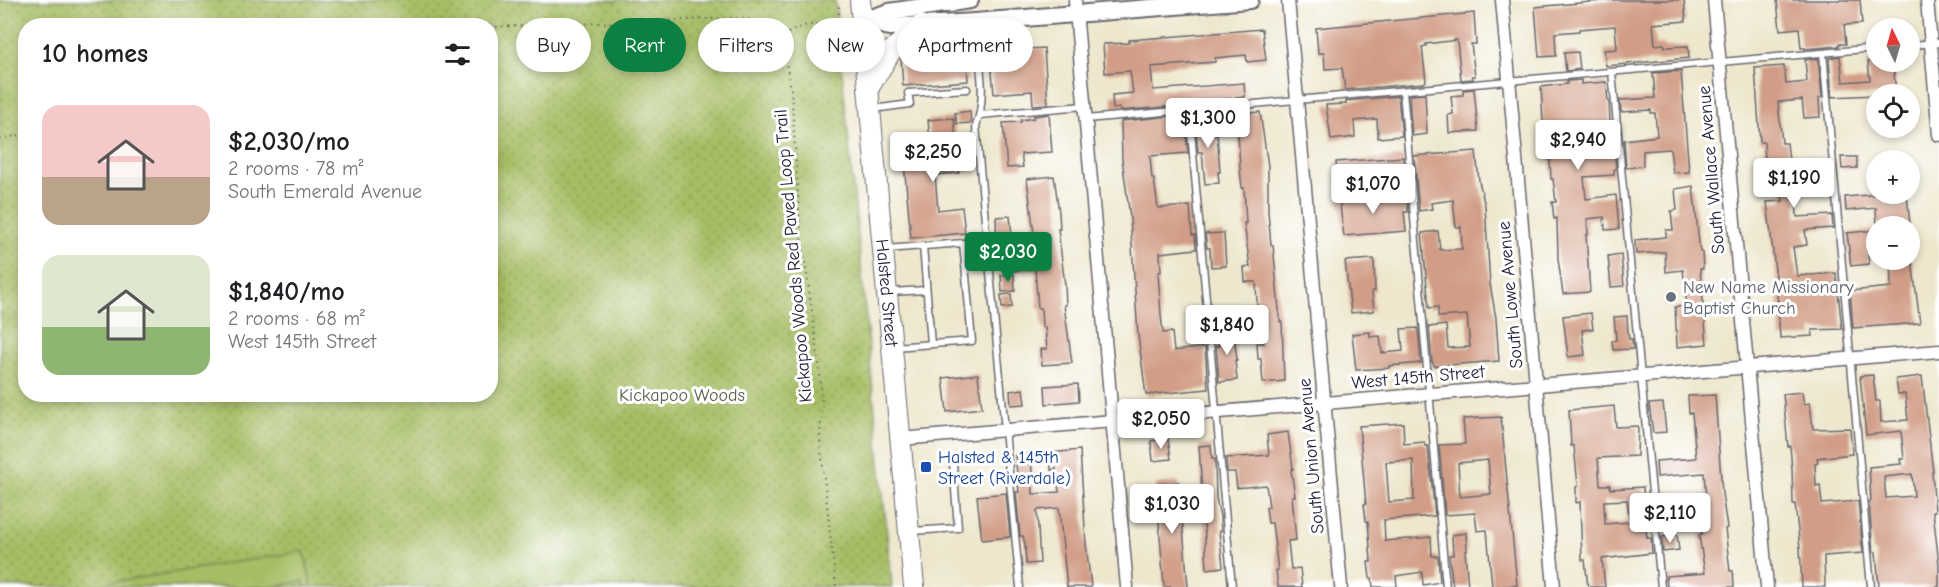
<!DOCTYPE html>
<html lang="en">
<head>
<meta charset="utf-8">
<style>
  :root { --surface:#fff; --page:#f6f6f6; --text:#202124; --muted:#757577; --accent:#0b8043 }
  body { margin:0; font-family:"Comic Neue",sans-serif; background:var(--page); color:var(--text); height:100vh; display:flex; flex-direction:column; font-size:22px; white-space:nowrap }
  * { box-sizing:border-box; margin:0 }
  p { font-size:20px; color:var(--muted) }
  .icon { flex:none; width:33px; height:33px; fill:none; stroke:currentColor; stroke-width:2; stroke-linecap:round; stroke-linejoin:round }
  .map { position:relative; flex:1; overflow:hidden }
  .panel { position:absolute; left:18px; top:18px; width:480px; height:384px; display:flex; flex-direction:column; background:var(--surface); border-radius:24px; box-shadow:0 3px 9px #0003 }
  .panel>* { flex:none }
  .hud { position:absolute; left:516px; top:18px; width:570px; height:54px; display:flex; gap:12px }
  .needle { width:39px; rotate:355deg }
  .controls { position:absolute; left:1866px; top:18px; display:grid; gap:12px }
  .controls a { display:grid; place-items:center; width:54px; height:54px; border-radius:50%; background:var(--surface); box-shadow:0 3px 9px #0003; font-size:30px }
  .price { position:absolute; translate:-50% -51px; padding:0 14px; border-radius:6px; background:#fff; color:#222; font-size:20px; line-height:39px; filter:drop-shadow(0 2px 3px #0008) }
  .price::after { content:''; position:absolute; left:50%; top:36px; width:18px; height:14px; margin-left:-9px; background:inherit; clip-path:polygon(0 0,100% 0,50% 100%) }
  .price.on { background:var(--accent); color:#fff }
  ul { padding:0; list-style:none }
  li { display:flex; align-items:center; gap:18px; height:150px; padding:0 24px }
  li span { display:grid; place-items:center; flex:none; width:168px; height:120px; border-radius:18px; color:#555 }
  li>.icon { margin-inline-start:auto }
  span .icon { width:72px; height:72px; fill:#fffc; stroke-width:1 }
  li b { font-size:26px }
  h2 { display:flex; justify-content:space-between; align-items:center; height:72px; padding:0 24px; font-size:26px }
  .pill { padding:0 21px; border-radius:27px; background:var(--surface); box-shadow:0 3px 9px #0003; font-size:21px; line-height:54px }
  .pill.on { background:var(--accent); color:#fff }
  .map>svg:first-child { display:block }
</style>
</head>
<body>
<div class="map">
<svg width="1939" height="587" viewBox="0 0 1939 587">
  <defs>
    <pattern id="green-dots" width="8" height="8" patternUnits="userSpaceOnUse" patternTransform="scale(1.5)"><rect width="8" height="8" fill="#a6bd63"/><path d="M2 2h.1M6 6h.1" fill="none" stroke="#879953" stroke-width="1.8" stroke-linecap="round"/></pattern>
  </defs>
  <rect width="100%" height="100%" fill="#fff"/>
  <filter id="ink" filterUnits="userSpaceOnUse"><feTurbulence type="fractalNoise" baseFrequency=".0167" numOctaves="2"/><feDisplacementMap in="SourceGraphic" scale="12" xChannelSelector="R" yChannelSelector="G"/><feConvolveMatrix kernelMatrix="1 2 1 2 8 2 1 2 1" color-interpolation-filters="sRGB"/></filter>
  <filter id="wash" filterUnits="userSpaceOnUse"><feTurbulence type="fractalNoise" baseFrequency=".008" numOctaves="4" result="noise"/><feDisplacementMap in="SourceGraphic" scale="24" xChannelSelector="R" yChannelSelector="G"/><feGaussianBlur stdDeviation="1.35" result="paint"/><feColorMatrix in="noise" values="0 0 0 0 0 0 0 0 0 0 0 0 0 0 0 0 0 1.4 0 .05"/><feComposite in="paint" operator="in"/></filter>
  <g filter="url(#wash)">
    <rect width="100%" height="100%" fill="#eee7cd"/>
    <path fill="url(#green-dots)" stroke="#64704f" stroke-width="1.5" fill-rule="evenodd" d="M0,0h835l57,587h-892zM26,26h464v368h-464z"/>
    <polygon fill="#a6bd63" stroke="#64704f" stroke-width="1.5" points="304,551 312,587 305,587 303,581 271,587 84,587"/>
    <g id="blocks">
      <g fill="#d19d86" fill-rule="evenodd">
        <polygon points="1613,0 1684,0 1686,21 1653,24 1655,45 1664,44 1665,47 1688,46 1689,58 1606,66 1604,50 1617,49 1615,26 1579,29 1579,31 1555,33 1556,56 1539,57 1535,7"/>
        <polygon points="1777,0 1860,0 1862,24 1844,25 1846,44 1839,44 1839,46 1805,49 1805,48 1801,48 1799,28 1780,30"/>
        <polygon points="1474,13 1476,44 1471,44 1475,76 1472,76 1473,79 1461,80 1457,40 1426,44 1426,46 1422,47 1426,81 1424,83 1345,90 1342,68 1325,69 1324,53 1318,53 1316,28"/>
        <polygon points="1262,29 1266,60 1247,62 1246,55 1215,58 1215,62 1151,67 1153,90 1244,83 1245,97 1207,101 1207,103 1120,111 1120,108 1113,109 1112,95 1133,93 1130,71 1105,73 1103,44 1129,43 1129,40"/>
        <polygon points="1044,48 1048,104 1033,105 1032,91 994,94 990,51"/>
        <polygon points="966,50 968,81 903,86 901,58 909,57 909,54"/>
        <polygon points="1578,52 1580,69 1566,71 1564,53"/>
        <polygon points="1840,56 1843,82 1870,80 1868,62 1893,62 1896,94 1832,97 1829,58"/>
        <polygon points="1818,58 1822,97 1819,98 1820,117 1804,118 1802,100 1778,102 1782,143 1787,143 1789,161 1800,161 1801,178 1795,178 1797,217 1832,215 1833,228 1805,230 1807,245 1793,247 1797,276 1836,273 1842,329 1812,330 1813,336 1780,338 1776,278 1767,202 1783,201 1781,179 1766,180 1764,142 1760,142 1755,68 1784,66 1786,84 1807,82 1805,60"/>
        <polygon points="1681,71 1689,172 1673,173 1670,149 1643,151 1643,166 1626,168 1624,140 1657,136 1655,113 1651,113 1651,110 1621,112 1620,100 1655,98 1653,73"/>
        <polygon points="1581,80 1581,84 1606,82 1608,101 1609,101 1611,141 1613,141 1616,169 1614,169 1614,175 1584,177 1586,199 1616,195 1619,229 1605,230 1604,217 1587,219 1588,235 1586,235 1590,292 1563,294 1558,259 1557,218 1554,219 1552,202 1556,202 1553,179 1551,179 1548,122 1543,122 1541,87 1567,84 1567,81"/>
        <polygon points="1474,89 1478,131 1449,133 1448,115 1453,114 1451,96 1463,95 1463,90"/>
        <polygon points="1425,94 1427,134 1412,136 1409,95"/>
        <polygon points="1398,96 1402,136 1378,138 1377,119 1354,121 1355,137 1331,140 1326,105 1346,104 1346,101"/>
        <polygon points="970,111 971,123 957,124 955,113"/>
        <polygon points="1260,112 1268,166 1268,212 1271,245 1273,245 1275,265 1280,322 1282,322 1284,381 1263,383 1261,359 1258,359 1257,343 1264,343 1263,320 1244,322 1243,306 1257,305 1256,282 1245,282 1244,267 1250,267 1244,223 1246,223 1244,188 1242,188 1240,169 1237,114"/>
        <polygon points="1208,113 1210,135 1217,134 1220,172 1218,172 1219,183 1205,184 1202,152 1198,152 1195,115"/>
        <polygon points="1049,114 1052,152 1021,154 1023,167 1007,168 1003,123 1021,122 1021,120 1034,118 1034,116"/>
        <polygon points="1184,115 1188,153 1150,156 1152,179 1154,179 1158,208 1190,206 1192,235 1195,235 1196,249 1160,253 1161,272 1158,272 1161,315 1163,333 1172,332 1174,351 1205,347 1208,389 1146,395 1138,335 1130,217 1122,159 1121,121"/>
        <polygon points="954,118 959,173 935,175 938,210 962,207 965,233 911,238 903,152 931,150 928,120"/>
        <polygon points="1476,151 1479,181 1485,206 1490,284 1496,318 1499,361 1434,366 1433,362 1432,362 1429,327 1446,325 1448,348 1470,347 1467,315 1438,317 1438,307 1429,308 1422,233 1438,231 1440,250 1462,249 1461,227 1456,227 1453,200 1431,203 1432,209 1419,211 1414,156"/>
        <polygon points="1403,157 1405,172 1338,180 1336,162"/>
        <polygon points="1841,157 1857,157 1857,168 1842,169"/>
        <polygon points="1054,176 1059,212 1060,229 1058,229 1065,285 1066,305 1064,305 1072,363 1042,365 1041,349 1047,349 1045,327 1042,327 1041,308 1038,308 1035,269 1012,271 1011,251 997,252 996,217 1010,216 1012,236 1034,234 1027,179"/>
        <polygon points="1693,186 1700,252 1702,252 1703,269 1700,269 1707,344 1677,347 1675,307 1687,306 1683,270 1666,272 1665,252 1636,254 1635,240 1666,237 1666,230 1673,230 1671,211 1677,210 1675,189"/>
        <polygon points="1881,194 1907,194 1910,225 1877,226 1876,208 1846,211 1845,197"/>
        <polygon points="1407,196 1408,212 1404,212 1406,231 1344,236 1339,199"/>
        <polygon points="1876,230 1876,247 1867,248 1869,264 1851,266 1847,233"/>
        <polygon points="1224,233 1226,266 1211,267 1210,248 1207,248 1205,234"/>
        <polygon points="1621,254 1624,286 1611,287 1608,256"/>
        <polygon points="1374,259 1375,291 1372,291 1374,311 1351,313 1345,261"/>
        <polygon points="1890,260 1912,260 1920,323 1853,328 1850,291 1891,287"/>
        <polygon points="1014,274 1015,291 1002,292 1001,275"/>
        <polygon points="1011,294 1012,307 1002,308 1001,295"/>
        <polygon points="1591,313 1593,329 1582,330 1585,355 1568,357 1563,316"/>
        <polygon points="1627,316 1628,333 1629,339 1632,339 1633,349 1613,350 1612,341 1616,340 1614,317"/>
        <polygon points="1233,328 1237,360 1235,360 1237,380 1219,382 1216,346 1219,346 1218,329"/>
        <polygon points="1418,328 1421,363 1389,366 1389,368 1356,370 1352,334 1370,332 1370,337 1380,336 1382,353 1403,351 1401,329"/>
        <polygon points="978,374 982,408 947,412 943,378"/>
        <path d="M1873,375l3,26h4l1,21 27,-2 -3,-26h-7l-2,-15 26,-3 11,96h-1l3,39h-2l6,53v23h-60l-3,-35h-3l-4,-51h2l-2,-34 32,-3 -1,-5h4l-3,-28 -35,4 -6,-59zM1912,474l2,22 -28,2 -2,-21z"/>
        <polygon points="1078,384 1079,401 1046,404 1045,386"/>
        <polygon points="1023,389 1025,404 1011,405 1010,391"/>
        <polygon points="1802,392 1804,404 1810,403 1813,429 1850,428 1852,454 1817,458 1818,463 1815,464 1816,486 1820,485 1822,504 1858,501 1863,553 1824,556 1825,587 1802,587 1800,548 1795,504 1793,504 1792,469 1790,446 1788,447 1783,394"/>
        <polygon points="1715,395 1722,493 1727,528 1725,529 1730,571 1733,571 1734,587 1667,587 1666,576 1705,573 1699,535 1702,534 1700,512 1696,513 1694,498 1706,497 1704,473 1657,477 1656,461 1696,458 1692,413 1689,413 1688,396"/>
        <polygon points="1663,403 1666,432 1653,433 1649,404"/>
        <path d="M1614,406l2,21 22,-1 -1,30 -39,2 2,27h10v4l33,-2 2,35 2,16h4l1,15 -50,6 3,28h-17l-3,-27h-3l-2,-58 -4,1v-16l2,-1 -4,-40h-3l-2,-36zM1627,500l3,22 -25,2 -1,-23z"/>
        <path d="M1501,417l16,168 -25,2 -5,-57 -10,1 -2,-18 -30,2 -6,-70 26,-1 -2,-25zM1488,460l3,34 -31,3 -2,-34z"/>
        <path d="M1403,423l1,21 20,-2 1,4h3l7,70 -51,4 1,21 46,-4 1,19h6l2,26 -17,3 -1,-13 -26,4 1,11h-24l-1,-9h-2l-2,-16h3l-3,-41h-2l-2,-17h2l-7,-78zM1413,460l1,40 -25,2 -3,-40z"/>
        <polygon points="1288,432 1293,469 1291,470 1295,496 1292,496 1296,540 1288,541 1291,569 1300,568 1302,587 1278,587 1276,570 1278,570 1272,523 1268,523 1266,507 1269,507 1266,485 1237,488 1235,472 1227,472 1226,458 1269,455 1267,435"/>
        <polygon points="1168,439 1171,459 1153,461 1151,441"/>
        <polygon points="1211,445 1212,459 1215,459 1216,498 1220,516 1221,531 1219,531 1223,567 1207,569 1199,446"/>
        <polygon points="1080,450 1086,544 1091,587 1067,587 1059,508 1037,510 1040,563 1026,564 1025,544 1023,536 1020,536 1016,492 1019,492 1015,455 1031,454 1033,494 1059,492 1056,469 1051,470 1050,453"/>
        <polygon points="1179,482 1188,587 1164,587 1156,484"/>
        <polygon points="1006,493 1010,537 982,540 977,496"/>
        <polygon points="1466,533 1467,551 1465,551 1468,587 1453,587 1449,555 1453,555 1452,535"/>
        <polygon points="1677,535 1679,550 1663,552 1662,537"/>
      </g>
    </g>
  </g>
  <g filter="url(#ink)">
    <use href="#blocks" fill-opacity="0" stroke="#69676e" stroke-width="1.5"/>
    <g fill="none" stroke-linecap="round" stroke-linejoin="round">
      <g stroke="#69676e" stroke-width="9">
        <g id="lane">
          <path d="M975,24c3,33 13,71 1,102l44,461"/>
          <polyline points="1910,45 1939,43"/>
          <polyline points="1823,53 1871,587"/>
          <polyline points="1612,72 1661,587"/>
          <polyline points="1403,91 1446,587"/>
          <polyline points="873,109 910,104 908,93 967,89"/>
          <polyline points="1189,110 1232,587"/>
          <polyline points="980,115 1084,106"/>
          <polyline points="1086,119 1876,48"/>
          <polyline points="923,246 931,344"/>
          <polyline points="886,249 963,243 972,341 894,347"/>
          <polyline points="891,292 926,290"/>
          <polyline points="912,531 958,528 953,463"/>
        </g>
      </g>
      <g stroke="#69676e" stroke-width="15">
        <g id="street">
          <polyline points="1075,0 1127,587"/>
          <polyline points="1288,0 1341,587"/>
          <polyline points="1502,0 1554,587"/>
          <polyline points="1714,0 1767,587"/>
          <polyline points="1927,0 1939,135"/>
          <polyline points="900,439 1939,351"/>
        </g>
      </g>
      <g stroke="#69676e" stroke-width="20">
        <g id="secondary">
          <polyline points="862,21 890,27 975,22 1250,0"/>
          <polyline points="862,21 889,12 970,0"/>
        </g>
      </g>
      <g stroke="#69676e" stroke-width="22">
        <g id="primary">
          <path id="s1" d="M860,0l54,587"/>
          <polyline points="934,0 950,2"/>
          <polyline points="868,89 892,50 921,25"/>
        </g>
      </g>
      <g stroke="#69676e" stroke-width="2" stroke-dasharray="1.5 4.5" stroke-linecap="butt">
        <polyline points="490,27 736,18 756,20 766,24 773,31 784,53 791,88 800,224 819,363 822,402 820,440 836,587"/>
        <polyline points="777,38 803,26 839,21 839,6 841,6"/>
        <polyline points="0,139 26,134"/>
      </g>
      <use href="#lane" stroke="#fff" stroke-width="6"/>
      <use href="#street" stroke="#fff" stroke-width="12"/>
      <use href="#secondary" stroke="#fff" stroke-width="16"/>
      <use href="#primary" stroke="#fff" stroke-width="20"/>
    </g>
  </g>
  <circle fill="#6b7280" stroke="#fff" stroke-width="2" cx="1671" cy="297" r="6"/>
  <rect fill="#1a4fb4" stroke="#fff" stroke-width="2" x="920" y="461" width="12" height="12" rx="3"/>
  <g text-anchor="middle" stroke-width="6" stroke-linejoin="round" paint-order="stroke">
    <g font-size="18" fill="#22223b" stroke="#fff">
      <text transform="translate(1711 170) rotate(-95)" y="6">South Wallace Avenue</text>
      <text transform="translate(793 256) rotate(-95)" y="6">Kickapoo Woods Red Paved Loop Trail</text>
      <text dy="6" stroke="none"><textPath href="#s1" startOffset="294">Halsted Street</textPath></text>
      <text transform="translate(1510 295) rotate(-95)" y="6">South Lowe Avenue</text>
      <text transform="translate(1418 377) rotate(-5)" y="6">West 145th Street</text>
      <text transform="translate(1311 456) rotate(-95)" y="6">South Union Avenue</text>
    </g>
    <g font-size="18" fill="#5b616d" stroke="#fff" text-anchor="start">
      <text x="1683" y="293">New Name Missionary<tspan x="1683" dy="21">Baptist Church</tspan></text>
    </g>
    <g font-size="18" fill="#57604b" stroke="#fff">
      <text x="682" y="401">Kickapoo Woods</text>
    </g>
    <g font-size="18" fill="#164399" stroke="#fff" text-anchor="start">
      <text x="938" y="463">Halsted &amp; 145th<tspan x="938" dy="21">Street (Riverdale)</tspan></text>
    </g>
  </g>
</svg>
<div class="controls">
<a><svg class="needle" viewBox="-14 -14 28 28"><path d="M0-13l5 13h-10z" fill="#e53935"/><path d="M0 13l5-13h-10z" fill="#757577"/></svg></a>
<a><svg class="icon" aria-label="locate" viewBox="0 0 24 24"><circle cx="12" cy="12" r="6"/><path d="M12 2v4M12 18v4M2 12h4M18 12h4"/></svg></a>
<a>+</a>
<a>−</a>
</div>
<b class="price" style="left:1208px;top:149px">$1,300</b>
<b class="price" style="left:1578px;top:171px">$2,940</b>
<b class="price" style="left:933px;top:183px">$2,250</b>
<b class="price" style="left:1794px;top:209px">$1,190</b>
<b class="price" style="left:1373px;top:215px">$1,070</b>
<b class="price on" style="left:1008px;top:283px">$2,030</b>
<b class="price" style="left:1227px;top:356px">$1,840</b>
<b class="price" style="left:1161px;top:450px">$2,050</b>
<b class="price" style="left:1172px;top:535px">$1,030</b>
<b class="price" style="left:1670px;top:544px">$2,110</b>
<div class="hud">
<a class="pill">Buy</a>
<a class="pill on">Rent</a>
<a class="pill">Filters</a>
<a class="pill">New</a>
<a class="pill">Apartment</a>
</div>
<section class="panel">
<h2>10 homes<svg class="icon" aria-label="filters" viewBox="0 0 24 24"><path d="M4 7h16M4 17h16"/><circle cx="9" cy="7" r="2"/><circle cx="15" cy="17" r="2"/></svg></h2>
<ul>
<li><span style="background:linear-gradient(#f6c9c9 60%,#b9a48a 0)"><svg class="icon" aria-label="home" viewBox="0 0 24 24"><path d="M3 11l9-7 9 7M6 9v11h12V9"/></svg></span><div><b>$2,030/mo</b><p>2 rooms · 78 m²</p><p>South Emerald Avenue</p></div></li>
<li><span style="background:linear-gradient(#dfe7d0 60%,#8fb573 0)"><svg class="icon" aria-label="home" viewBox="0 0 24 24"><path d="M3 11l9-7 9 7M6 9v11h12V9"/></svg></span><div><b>$1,840/mo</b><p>2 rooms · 68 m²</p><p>West 145th Street</p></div></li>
</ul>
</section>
</div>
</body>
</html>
